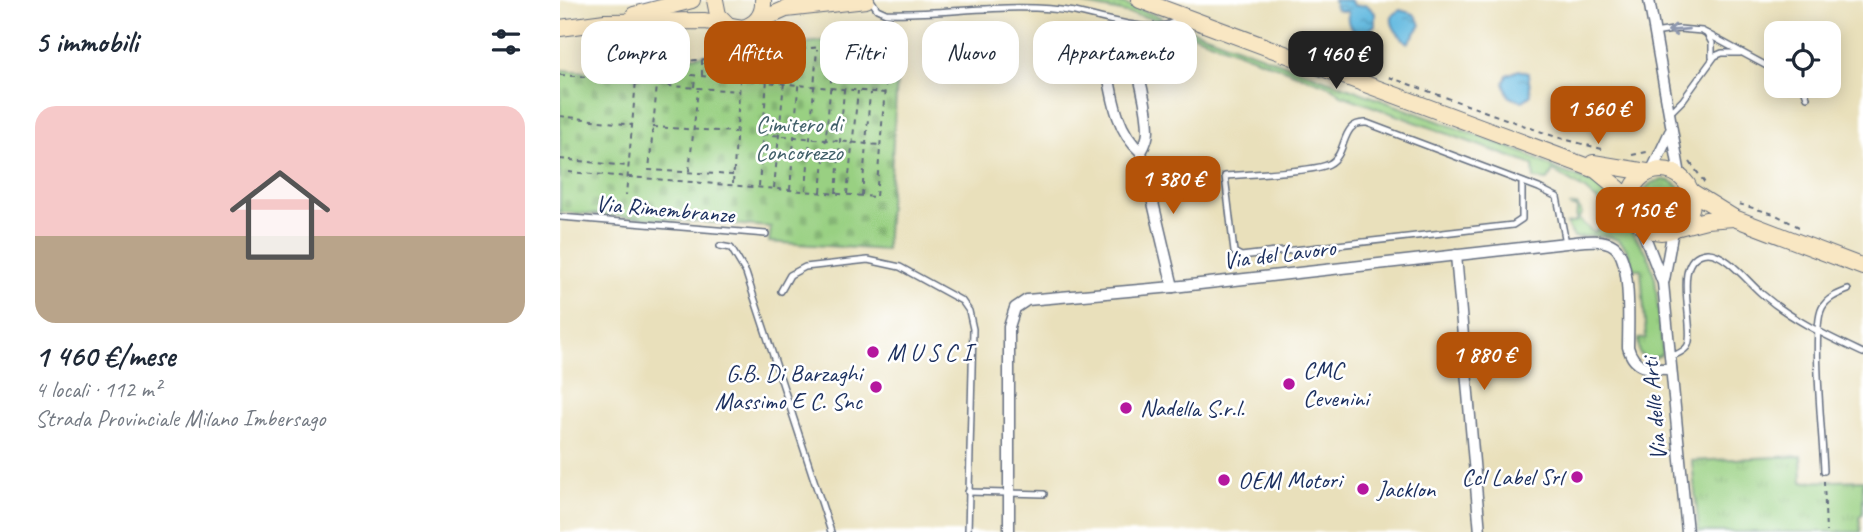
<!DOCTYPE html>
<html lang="it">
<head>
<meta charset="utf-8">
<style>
  :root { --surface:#fff; --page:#f2f2f3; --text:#1f2937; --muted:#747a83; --line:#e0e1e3; --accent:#b45309 }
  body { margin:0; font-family:Caveat,sans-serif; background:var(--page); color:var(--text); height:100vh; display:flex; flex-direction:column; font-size:26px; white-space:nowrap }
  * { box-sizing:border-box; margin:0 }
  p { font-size:23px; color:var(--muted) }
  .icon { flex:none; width:38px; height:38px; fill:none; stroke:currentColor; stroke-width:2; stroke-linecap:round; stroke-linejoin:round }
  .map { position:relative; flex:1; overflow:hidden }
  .side { display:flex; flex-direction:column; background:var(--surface); width:560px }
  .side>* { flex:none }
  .guide { position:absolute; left:21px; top:21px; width:665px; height:63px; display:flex; gap:14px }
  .tools { position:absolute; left:1204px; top:21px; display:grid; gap:14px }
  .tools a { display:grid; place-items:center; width:77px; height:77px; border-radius:14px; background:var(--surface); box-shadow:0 4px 18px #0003; font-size:35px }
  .price { position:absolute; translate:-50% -60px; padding:0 16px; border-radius:14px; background:var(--accent); color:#fff; font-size:23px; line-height:46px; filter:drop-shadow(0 2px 4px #0008) }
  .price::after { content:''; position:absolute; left:50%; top:42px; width:21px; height:16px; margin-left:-10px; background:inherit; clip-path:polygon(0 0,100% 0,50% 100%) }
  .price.active { background:#222; color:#fff }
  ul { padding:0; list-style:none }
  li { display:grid; align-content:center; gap:14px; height:371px; padding:0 35px }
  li+li { border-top:2px solid var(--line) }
  li span { display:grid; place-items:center; height:217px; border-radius:21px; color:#555 }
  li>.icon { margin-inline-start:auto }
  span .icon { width:126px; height:126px; fill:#fffc; stroke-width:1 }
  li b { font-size:30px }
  h2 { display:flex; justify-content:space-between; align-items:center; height:84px; padding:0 35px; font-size:30px }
  .chip { padding:0 24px; border-radius:21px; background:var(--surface); box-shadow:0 4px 18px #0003; font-size:24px; line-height:63px }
  .chip.active { background:var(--accent); color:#fff }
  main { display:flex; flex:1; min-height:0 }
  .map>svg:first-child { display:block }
</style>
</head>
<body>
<main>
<section class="side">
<h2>5 immobili<svg class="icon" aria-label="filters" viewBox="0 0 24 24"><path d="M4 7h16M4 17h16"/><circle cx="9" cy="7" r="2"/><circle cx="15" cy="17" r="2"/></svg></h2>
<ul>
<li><span style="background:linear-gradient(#f6c9c9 60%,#b9a48a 0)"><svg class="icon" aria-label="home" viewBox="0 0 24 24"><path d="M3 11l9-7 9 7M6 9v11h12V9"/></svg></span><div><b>1 460 €/mese</b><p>4 locali · 112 m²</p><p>Strada Provinciale Milano Imbersago</p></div></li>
</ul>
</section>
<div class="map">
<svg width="1303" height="532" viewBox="0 0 1303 532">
  <defs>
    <pattern id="grass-tufts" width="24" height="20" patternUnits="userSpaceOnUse" patternTransform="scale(1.75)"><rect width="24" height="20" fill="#99d082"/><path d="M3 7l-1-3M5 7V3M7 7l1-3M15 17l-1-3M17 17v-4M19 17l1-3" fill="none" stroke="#83b373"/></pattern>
    <pattern id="cemetery-stones" width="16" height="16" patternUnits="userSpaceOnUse" patternTransform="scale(1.75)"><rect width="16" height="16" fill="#99d082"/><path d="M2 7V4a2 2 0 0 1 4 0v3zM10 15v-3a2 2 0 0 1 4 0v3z" fill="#83b373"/></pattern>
    <pattern id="water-ripples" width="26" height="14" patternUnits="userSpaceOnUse" patternTransform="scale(1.75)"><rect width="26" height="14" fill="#64bae0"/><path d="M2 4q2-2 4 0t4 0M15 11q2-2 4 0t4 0" fill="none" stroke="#5298b9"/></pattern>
  </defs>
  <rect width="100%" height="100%" fill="#fff"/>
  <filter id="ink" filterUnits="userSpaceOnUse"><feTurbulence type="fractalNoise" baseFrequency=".0143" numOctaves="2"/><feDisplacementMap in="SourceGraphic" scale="14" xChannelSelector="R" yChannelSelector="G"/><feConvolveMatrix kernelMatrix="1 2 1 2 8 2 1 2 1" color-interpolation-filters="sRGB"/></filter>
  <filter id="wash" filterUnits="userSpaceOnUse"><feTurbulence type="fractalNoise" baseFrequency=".00686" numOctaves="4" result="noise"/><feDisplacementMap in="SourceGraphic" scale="28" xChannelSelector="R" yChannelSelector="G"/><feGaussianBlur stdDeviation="1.57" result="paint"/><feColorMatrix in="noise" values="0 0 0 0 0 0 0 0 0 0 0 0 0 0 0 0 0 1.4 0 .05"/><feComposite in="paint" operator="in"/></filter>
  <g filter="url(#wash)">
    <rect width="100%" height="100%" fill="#e9e0bb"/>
    <g fill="url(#grass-tufts)" stroke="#5a8070" stroke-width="2">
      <polygon points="503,0 552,0 601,17 599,20"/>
      <path d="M632,30l332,123 34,17 38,14 15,12 8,10 6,17 22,30 8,25 7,71 -1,6 -13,6 -9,-8 -1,-14 8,-1 -5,-69h-8c-6,-36 -24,-34 -55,-32h-4l-8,-13 10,-2 1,-14 -8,-2 8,-1 5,9 -4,5 16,14 8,-8 7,7 13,-10 -37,-32 -32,-19 -5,9 -14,-1 -1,-14 -192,-70 -9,-8 -149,-56z"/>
      <circle cx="1103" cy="202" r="22"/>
      <polygon points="1241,456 1242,482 1303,480 1303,513 1299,517 1301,532 1139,532 1132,461"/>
    </g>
    <polygon fill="url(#cemetery-stones)" stroke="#5a8070" stroke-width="2" points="340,32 326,250 209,242 211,227 0,212 0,70 83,76 86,62"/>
    <g fill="url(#water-ripples)" stroke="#40749f" stroke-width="2">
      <path d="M774,0h16l5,6 12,-1 8,8v12l-8,7c-13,3 -21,-6 -19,-19l-2,-2h-5l-5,-2z"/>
      <path d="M840,10l14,4 7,11 -13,18c-8,-7 -18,-15 -16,-27z"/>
      <polygon points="959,70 968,73 971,95 963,101 949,97 944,83 947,75"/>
    </g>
  </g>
  <g filter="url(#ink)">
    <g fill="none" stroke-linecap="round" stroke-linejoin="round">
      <g stroke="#636d7f" stroke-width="8">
        <g id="lane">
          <path d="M311,0l6,9 9,4c62,2 127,-12 189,-1 26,5 85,26 104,6"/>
          <polyline points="1094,33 1119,29 1142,31 1216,71"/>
          <polyline points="1147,34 1152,43 1152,57"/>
          <polyline points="1243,86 1247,97"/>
          <polyline points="1110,113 1123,100 1155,56 1162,53 1180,53"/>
          <path d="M962,182v37l-9,6 -272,31 -7,-4 -9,-76c20,-2 90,-4 104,-12 20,-10 10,-43 38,-41l172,65 18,9 9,46"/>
          <polyline points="0,217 206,234"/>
          <polyline points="160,246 171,248 186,273 271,532"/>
          <polyline points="221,291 230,275 245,267 308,260 340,267 402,301 409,311 413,329 408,532"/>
          <path d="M1111,357c5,-3 14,-5 17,-12 8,-19 -19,-89 19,-92 18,-1 41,29 55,41 30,26 65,42 101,59"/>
          <path d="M1264,471c-1,-30 -13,-143 -2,-163 5,-10 16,-14 26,-18"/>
          <polyline points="408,492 484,494"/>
        </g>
      </g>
      <g stroke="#636d7f" stroke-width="13">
        <g id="street">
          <polyline points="1089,0 1120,175"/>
          <path d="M581,152c4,-7 7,-13 7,-21 0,-17 -9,-68 -20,-79l-11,-4 -9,6 -2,8c6,32 9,68 35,90l32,135"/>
          <polyline points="1092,170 1110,132"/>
          <polyline points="1080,224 1103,283 1127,532"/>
          <polyline points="896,255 920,532"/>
          <polyline points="1104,280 1113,230"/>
          <path d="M449,532v-205l6,-19 12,-8 146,-13 393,-44c13,-1 36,-6 48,3 18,13 14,79 14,101 6,23 23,22 43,22"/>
        </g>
      </g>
      <g stroke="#636d7f" stroke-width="18">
        <g id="secondary">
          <polyline points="155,0 158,15 169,26"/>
          <polyline points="580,0 1036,170 1059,189 1071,208"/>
          <polyline points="74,15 132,0"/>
          <polyline points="194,23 226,9 306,0"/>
          <path d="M0,28l45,-6 100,-1 38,7c14,-4 21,-14 20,-28"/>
          <polyline points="1033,163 1087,172"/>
          <circle cx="1101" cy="201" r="31"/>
          <polyline points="1132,192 1174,218 1303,267"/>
          <polyline points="1119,227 1146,220 1174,218"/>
        </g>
      </g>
      <g stroke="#636d7f" stroke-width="2" stroke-dasharray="5 5" stroke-linecap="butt">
        <polyline points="126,74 127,62"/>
        <polyline points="0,75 76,80 66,195"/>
        <polyline points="142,75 142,60"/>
        <polyline points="157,77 158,58"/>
        <polyline points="829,77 996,137 1046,150"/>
        <polyline points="172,78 174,56"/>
        <polyline points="188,79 189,54"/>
        <polyline points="134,87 135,77"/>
        <polyline points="0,116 72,125"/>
        <polyline points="93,127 175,132"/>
        <polyline points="203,134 319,145"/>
        <polyline points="1072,155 1087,152"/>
        <polyline points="0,159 67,166"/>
        <polyline points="1130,162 1145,183"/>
        <polyline points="129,171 138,90"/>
        <polyline points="8,172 316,197 329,40 98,64 98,72 325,93"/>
        <polyline points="173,175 89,170 97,85 179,91"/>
        <polyline points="173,183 180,81"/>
        <polyline points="199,186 209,52"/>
        <polyline points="214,188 227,50"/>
        <polyline points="230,190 241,50"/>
        <polyline points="246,190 257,49"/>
        <polyline points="261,192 274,47"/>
        <polyline points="276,193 284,90"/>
        <polyline points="287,194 298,91"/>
        <polyline points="302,195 310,93"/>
        <polyline points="1179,204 1214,214 1239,227"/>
        <polyline points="1264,481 1266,532"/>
      </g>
      <use href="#lane" stroke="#fff" stroke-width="5"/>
      <use href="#street" stroke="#fff" stroke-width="10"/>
      <use href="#secondary" stroke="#f9e7c3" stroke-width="16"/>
    </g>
    <defs><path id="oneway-shaft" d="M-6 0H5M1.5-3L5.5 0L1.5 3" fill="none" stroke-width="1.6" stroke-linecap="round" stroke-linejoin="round" transform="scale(1.75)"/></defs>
    <use stroke="#8d97ae" href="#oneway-shaft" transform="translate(1118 30) rotate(175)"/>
  </g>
  <g fill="#b5179e" stroke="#fff" stroke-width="2.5">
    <circle cx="313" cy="352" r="7"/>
    <circle cx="729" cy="384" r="7"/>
    <circle cx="316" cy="387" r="7"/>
    <circle cx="566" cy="408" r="7"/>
    <circle cx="1017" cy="477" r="7"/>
    <circle cx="664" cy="480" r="7"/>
    <circle cx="803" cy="489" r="7"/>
  </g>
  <g text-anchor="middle" stroke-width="5" stroke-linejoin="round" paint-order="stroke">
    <g font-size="24" fill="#415f69" stroke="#fff">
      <text x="239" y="132">Cimitero di<tspan x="239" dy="28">Concorezzo</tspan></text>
    </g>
    <g font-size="24" fill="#1b2f5e" stroke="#fff">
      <text transform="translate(105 209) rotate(5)" y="8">Via Rimembranze</text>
      <text transform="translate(719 254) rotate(-7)" y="8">Via del Lavoro</text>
      <text transform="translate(1094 409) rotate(-95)" y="8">Via delle Arti</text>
    </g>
    <g font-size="24" fill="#1b2f5e" stroke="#fff" text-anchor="start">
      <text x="327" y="360">M U S C I</text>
      <text x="743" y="378">CMC<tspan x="743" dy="28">Cevenini</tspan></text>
      <text x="302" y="381" text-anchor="end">G.B. Di Barzaghi<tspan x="302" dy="28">Massimo E C. Snc</tspan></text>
      <text x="580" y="416">Nadella S.r.l.</text>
      <text x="1003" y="485" text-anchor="end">Ccl Label Srl</text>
      <text x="678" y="488">OEM Motori</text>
      <text x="817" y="497">Jacklon</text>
    </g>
  </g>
</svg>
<div class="tools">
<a><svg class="icon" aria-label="locate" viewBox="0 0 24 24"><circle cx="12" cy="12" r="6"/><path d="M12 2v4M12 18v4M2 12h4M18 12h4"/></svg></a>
</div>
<b class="price active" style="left:776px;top:91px">1 460 €</b>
<b class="price" style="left:1038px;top:146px">1 560 €</b>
<b class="price" style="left:613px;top:216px">1 380 €</b>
<b class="price" style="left:1083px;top:247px">1 150 €</b>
<b class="price" style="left:924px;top:392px">1 880 €</b>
<div class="guide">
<a class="chip">Compra</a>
<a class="chip active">Affitta</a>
<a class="chip">Filtri</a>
<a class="chip">Nuovo</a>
<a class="chip">Appartamento</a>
</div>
</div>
</main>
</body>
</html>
